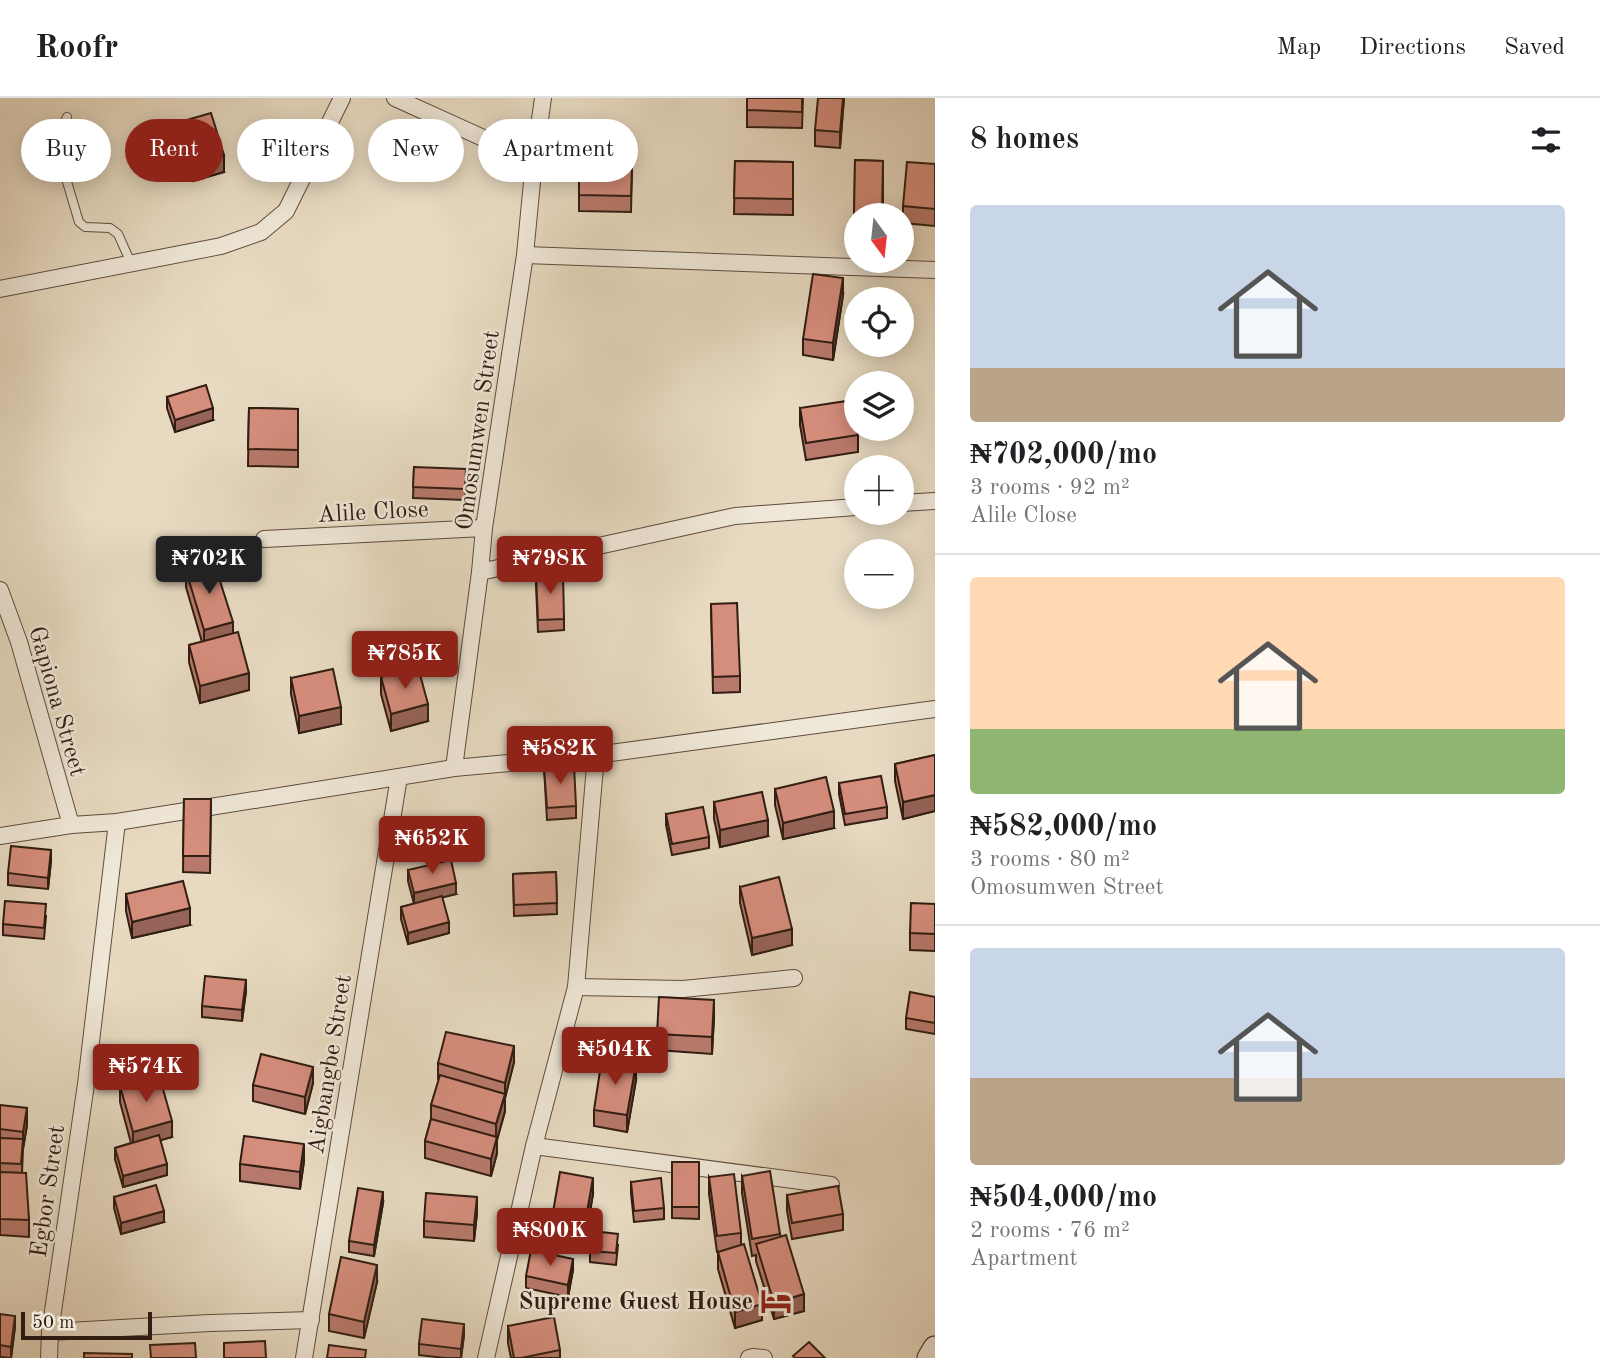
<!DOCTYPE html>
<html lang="en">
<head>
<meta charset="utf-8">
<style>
  :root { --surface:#fff; --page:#f2f2f2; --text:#202124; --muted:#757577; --line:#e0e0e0; --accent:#8f2418 }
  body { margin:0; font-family:"Old Standard TT",serif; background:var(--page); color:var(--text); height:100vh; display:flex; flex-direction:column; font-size:26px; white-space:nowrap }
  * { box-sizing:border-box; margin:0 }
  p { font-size:23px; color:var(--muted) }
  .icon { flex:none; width:38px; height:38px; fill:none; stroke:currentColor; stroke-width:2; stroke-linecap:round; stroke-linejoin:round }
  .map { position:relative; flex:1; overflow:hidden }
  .drawer { display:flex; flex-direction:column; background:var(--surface); width:665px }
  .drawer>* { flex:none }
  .top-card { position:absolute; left:21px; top:21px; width:665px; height:63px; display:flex; gap:14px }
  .needle { width:46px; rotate:165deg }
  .fabs { position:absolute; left:844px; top:105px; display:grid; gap:14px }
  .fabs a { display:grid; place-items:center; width:70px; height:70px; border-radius:50%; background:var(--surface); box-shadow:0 4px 18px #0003; font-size:35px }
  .scale { position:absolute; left:21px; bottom:18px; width:131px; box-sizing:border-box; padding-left:7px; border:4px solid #311d12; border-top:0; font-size:19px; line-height:24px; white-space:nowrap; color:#311d12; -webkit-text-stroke:5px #efe7d7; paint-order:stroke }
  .price { position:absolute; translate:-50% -60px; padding:0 16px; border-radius:7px; background:var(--accent); color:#fff; font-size:23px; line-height:46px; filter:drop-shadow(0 2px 4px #0008) }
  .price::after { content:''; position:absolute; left:50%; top:42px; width:21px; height:16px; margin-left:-10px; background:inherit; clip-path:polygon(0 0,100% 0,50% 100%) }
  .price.on { background:#222; color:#fff }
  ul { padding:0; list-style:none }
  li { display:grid; align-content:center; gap:14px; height:371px; padding:0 35px }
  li+li { border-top:2px solid var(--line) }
  li span { display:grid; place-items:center; height:217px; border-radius:7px; color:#555 }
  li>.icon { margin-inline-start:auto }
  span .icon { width:126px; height:126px; fill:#fffc; stroke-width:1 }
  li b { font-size:30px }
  h2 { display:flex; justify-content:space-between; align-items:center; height:84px; padding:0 35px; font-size:30px }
  .pill { padding:0 24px; border-radius:32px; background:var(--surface); box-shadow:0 4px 18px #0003; font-size:24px; line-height:63px }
  .pill.on { background:var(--accent); color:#fff }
  header { display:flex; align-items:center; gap:42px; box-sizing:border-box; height:98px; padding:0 35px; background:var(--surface); border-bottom:2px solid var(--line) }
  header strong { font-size:33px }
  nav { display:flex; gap:38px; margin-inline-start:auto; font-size:24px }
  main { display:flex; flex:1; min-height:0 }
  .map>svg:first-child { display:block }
</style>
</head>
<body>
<header>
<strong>Roofr</strong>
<nav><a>Map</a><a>Directions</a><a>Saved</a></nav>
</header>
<main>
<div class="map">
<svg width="935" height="1260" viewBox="0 0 935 1260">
  <rect width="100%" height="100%" fill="#e7dac1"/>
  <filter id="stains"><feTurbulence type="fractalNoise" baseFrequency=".00286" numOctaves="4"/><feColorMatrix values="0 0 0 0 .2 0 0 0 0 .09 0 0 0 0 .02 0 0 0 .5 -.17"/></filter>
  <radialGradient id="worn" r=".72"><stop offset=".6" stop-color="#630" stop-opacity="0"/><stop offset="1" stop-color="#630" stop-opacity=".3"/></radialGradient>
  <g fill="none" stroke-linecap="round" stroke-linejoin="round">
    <g stroke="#5e4c3e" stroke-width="10">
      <polyline id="lane" points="67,19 58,39 59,57 79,124 85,129 110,130 118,136 131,165"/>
    </g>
    <g stroke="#5e4c3e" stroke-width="18">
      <g id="street">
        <polyline points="395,0 534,63"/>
        <polyline points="525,157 935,172"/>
        <polyline points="0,191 221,148 261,134 286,113 342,0"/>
        <polyline points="901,405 935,403"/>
        <polyline points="264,441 484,430"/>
        <polyline points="480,474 735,418 856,409"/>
        <polyline points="0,492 19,544 71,727"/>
        <polyline points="454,670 480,474 484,430 525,157 534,63 543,0"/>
        <polyline points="0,738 71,727 117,724 454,670 596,657 935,611"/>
        <polyline points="576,889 683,891 794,880"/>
        <polyline points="534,1048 831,1087"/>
        <polyline points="50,1234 210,1225 311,1222"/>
        <polyline points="49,1260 50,1234 86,986 117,724"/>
        <polyline points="304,1260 399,679"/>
        <polyline points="486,1260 534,1048 576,889 596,657"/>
        <polyline points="749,1260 753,1259 764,1260"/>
      </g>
    </g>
    <g stroke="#311d12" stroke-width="25">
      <polyline id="secondary" points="929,1260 935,1250"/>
    </g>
    <use href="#lane" stroke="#efe7d7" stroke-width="8"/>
    <use href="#street" stroke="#efe7d7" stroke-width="16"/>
    <use href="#secondary" stroke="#efe7d7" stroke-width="23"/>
  </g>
  <g fill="#b7796b" stroke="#311d12" stroke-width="2">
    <polygon points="747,0 803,0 802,30 747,29"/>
    <polygon points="844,0 840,50 815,48 815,32"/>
    <polygon points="180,24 224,74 193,83 180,41"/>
    <polygon points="578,36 623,37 623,70 632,70 631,114 579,113 579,69 582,69 577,69"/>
    <polygon points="855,62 883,63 883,117 856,117 856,132 854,132"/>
    <polygon points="735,63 793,64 793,117 734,116"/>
    <polygon points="935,66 935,128 903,125 903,108"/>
    <polygon points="843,197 833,262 803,257 803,241"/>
    <polygon points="167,299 213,322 175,334 167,310"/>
    <polygon points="249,310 298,311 298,369 248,368"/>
    <polygon points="800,310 858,337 858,354 806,362 800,327"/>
    <polygon points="414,369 466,383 465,402 413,400"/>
    <polygon points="186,473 233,536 249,592 200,605 189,564 189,547 202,544 186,489"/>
    <polygon points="536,487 564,521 564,532 538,534"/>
    <polygon points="711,506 740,578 740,594 713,595"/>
    <polygon points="381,579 428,623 391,633 381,596"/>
    <polygon points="291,580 341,626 299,635 291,596"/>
    <polygon points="935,657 935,713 903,721 895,683 895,666"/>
    <polygon points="544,669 576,708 576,720 547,722"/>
    <polygon points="839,685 887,709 887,720 845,727 839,696"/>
    <polygon points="775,691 834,730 783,741 775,707"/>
    <polygon points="184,701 211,701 210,775 183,774"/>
    <polygon points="714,704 768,738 720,749 714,721"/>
    <polygon points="666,716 709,739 709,750 672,757 666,727"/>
    <polygon points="51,763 48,791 8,787 8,775"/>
    <polygon points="408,772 456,796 442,799 449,835 408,846 401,821 401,809 414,806 408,783"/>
    <polygon points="556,774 557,816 514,818 513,776"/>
    <polygon points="740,789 792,847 752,857 740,805"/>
    <polygon points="126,796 190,827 132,840 126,813"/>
    <polygon points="935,806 935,853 910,852 910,835"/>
    <polygon points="46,818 44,841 3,837 3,826"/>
    <polygon points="246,893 242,923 202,919 202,908"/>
    <polygon points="935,899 935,936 906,931 906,920"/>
    <polygon points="714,919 712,956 657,952 657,936"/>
    <polygon points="514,964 505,1000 505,1013 497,1042 497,1055 491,1078 425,1060 425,1043 431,1021 431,1007 439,982 438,981 438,965"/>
    <polygon points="636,982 627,1034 594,1028 594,1012"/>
    <polygon points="313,985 305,1016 253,1003 253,987"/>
    <polygon points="120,988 172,1039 160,1042 167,1077 123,1089 115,1061 115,1050 131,1045 120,1004"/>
    <polygon points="0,1007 27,1027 23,1051 22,1075 29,1122 29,1139 0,1137"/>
    <polygon points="304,1063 300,1091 240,1083 240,1066"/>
    <polygon points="672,1064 699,1064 699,1121 672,1120"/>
    <polygon points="742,1078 780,1136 804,1213 774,1221 756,1163 756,1157 752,1158 742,1095"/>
    <polygon points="709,1079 741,1135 741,1147 762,1222 735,1230 718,1171 718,1154 717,1154 709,1096"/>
    <polygon points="631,1084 664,1110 664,1121 634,1124 631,1095"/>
    <polygon points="593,1096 586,1136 553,1131 553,1114"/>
    <polygon points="787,1097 843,1116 843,1132 792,1141 787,1113"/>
    <polygon points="114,1099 164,1124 121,1136 114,1110"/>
    <polygon points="383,1105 374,1158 349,1154 349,1143"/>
    <polygon points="477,1115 474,1143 424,1139 424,1123"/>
    <polygon points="618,1147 616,1167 590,1164 590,1153"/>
    <polygon points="573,1172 568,1199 526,1190 526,1178"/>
    <polygon points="377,1184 364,1240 329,1233 329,1216"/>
    <polygon points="0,1216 15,1229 11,1260 0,1259"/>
    <polygon points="508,1228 560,1252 560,1260 511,1260 508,1245"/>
    <polygon points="464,1237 461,1260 445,1260 419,1257 419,1246"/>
  </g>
  <g fill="#956357" stroke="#311d12" stroke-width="2">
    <polygon points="843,0 844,0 840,50 840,34"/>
    <polygon points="224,57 224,74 193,83 193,67"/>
    <polygon points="843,180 843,197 833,262 833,245"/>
    <polygon points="213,310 213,322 175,334 175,322"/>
    <polygon points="233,524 233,540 204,549 204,532"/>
    <polygon points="249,575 249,592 200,605 200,588"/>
    <polygon points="428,606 428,623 391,633 391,616"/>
    <polygon points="341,609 341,626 299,635 299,618"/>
    <polygon points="935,697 935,713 903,721 903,704"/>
    <polygon points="834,713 834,730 783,741 783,725"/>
    <polygon points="768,722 768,738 720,749 720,732"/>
    <polygon points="51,752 51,763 48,791 48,780"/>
    <polygon points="456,785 456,796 414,807 414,795"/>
    <polygon points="190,810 190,827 132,840 132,824"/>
    <polygon points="449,824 449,835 408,846 408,835"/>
    <polygon points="792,831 792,847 752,857 752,840"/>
    <polygon points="246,882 246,893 242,923 242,912"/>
    <polygon points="714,902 714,919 712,956 712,939"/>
    <polygon points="514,948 514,964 505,1000 505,1013 497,1042 497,1055 491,1078 491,1061 496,1040 496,1026 505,998 505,985"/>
    <polygon points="636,966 636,982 627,1034 627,1017"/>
    <polygon points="313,969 313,985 305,1016 305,999"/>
    <polygon points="27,1010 27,1027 23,1051 23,1034"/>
    <polygon points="172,1023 172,1039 133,1050 133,1034"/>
    <polygon points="304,1046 304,1063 300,1091 300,1074"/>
    <polygon points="167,1066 167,1077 123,1089 123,1078"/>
    <polygon points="593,1080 593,1096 586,1136 586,1120"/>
    <polygon points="383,1094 383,1105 374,1158 374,1147"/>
    <polygon points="477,1099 477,1115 474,1143 474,1127"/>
    <polygon points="164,1113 164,1124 121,1136 121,1125"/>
    <polygon points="573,1161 573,1172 568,1199 568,1187"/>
    <polygon points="377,1167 377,1184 364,1240 364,1224"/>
    <polygon points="804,1196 804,1213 774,1221 774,1205"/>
    <polygon points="762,1206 762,1222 735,1230 735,1214"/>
    <polygon points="15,1218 15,1229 11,1260 11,1249"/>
    <polygon points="464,1226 464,1237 461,1260 461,1251"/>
  </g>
  <g fill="#d58d7c" stroke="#311d12" stroke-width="2">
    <polygon points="747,0 802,0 802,14 747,12"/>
    <polygon points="818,0 843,0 840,34 815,32"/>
    <polygon points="211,15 224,57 193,67 180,24"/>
    <polygon points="578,36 623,37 623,59 577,58"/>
    <polygon points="855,62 883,63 882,116 854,116"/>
    <polygon points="735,63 793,64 793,101 734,100"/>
    <polygon points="907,64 935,66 935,111 903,108"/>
    <polygon points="579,69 632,70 631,98 579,97"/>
    <polygon points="813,176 843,180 833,245 803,241"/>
    <polygon points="206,287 213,310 175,322 167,299"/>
    <polygon points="853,302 856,331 857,331 858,337 806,345 800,310"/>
    <polygon points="249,310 298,311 298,352 248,351"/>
    <polygon points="414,369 466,371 465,391 413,389"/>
    <polygon points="214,464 233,524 204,532 186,473"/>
    <polygon points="563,475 564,521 538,522 536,476"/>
    <polygon points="737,505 740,578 713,579 711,506"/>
    <polygon points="238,534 249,575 200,588 189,547"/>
    <polygon points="418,569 428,606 391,616 381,579"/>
    <polygon points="333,571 341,609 299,618 291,580"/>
    <polygon points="935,657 935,697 903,704 895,666"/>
    <polygon points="574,667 576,708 547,710 544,669"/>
    <polygon points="881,678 887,709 845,716 839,685"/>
    <polygon points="826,679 834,713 783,725 775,691"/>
    <polygon points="762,694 768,722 720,732 714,704"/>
    <polygon points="184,701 211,701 210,758 183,758"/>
    <polygon points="703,709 709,739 672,746 666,716"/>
    <polygon points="11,748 51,752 48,780 8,775"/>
    <polygon points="451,762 456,785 414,795 408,772"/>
    <polygon points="556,774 557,805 514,807 513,776"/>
    <polygon points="779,779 792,831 752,840 740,789"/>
    <polygon points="183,783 190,810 132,824 126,796"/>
    <polygon points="442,798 449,824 408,835 401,809"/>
    <polygon points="5,803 46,806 44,830 3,826"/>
    <polygon points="911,805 935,806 935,836 910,835"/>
    <polygon points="205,878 246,882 242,912 202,908"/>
    <polygon points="910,894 935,899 935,925 906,920"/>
    <polygon points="659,899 714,902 712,939 657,936"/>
    <polygon points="446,934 514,948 505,985 438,965"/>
    <polygon points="261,956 313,969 305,999 253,987"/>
    <polygon points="602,960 636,966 627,1017 594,1012"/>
    <polygon points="159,977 172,1023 133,1034 120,988"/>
    <polygon points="440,977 505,996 496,1026 431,1007"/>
    <polygon points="0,1007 27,1010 23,1034 0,1031"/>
    <polygon points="431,1021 497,1039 491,1061 425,1043"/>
    <polygon points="159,1037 167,1066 123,1078 115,1050"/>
    <polygon points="244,1038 304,1046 300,1074 240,1066"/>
    <polygon points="0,1040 23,1041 21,1066 0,1065"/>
    <rect x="672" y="1064" width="27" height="45"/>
    <polygon points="770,1073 780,1136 752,1141 742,1078"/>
    <polygon points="0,1074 26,1075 29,1122 0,1121"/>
    <polygon points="560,1074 593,1080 586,1120 553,1114"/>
    <polygon points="734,1076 741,1135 717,1138 709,1079"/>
    <polygon points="661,1080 664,1110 634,1113 631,1084"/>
    <polygon points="156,1087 164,1113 121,1125 114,1099"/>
    <polygon points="838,1088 843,1116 792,1125 787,1097"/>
    <polygon points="358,1090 383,1094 374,1147 349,1143"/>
    <polygon points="426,1095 477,1099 474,1127 424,1123"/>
    <polygon points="592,1133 618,1136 616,1155 590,1153"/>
    <polygon points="786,1137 804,1196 774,1205 756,1146"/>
    <polygon points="744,1146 762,1206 735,1214 718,1154"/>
    <polygon points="531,1152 573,1161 568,1187 526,1178"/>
    <polygon points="341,1159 377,1167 364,1224 329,1216"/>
    <polygon points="0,1216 15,1218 11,1249 0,1247"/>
    <polygon points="554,1219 560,1252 521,1260 514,1260 508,1228"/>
    <polygon points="422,1221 464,1226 461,1251 419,1246"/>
    <polygon points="265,1243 266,1260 224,1260 224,1245"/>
    <polygon points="809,1244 825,1260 795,1260 793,1258"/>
    <polygon points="195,1245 196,1260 151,1260 150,1247"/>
    <polygon points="329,1247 366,1252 365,1260 327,1260"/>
    <polygon points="84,1255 132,1256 132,1260 84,1260"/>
  </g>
  <defs>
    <g id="hotel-bare" transform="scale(2.415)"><path d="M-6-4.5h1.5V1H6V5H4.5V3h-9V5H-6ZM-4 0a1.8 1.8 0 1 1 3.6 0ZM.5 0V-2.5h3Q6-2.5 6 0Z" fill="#8f2418" stroke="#efe7d7" stroke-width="2.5" paint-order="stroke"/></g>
  </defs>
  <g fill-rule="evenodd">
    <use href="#hotel-bare" x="776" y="1203"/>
  </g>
  <g text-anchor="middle" stroke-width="5" stroke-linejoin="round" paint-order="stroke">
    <g font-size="24" fill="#311d12" stroke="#efe7d7">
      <text transform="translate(477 332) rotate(-82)" y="8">Omosumwen Street</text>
      <text transform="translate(373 413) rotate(-3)" y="8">Alile Close</text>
      <text transform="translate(58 603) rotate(74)" y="8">Gapiona Street</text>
      <text transform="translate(329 966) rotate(-81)" y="8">Aigbangbe Street</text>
      <text transform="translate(47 1093) rotate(-82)" y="8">Egbor Street</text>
    </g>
    <g font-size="24" font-weight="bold" fill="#311d12" stroke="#efe7d7" text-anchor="end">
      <text x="753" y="1211">Supreme Guest House</text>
    </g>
  </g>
  <rect width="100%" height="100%" filter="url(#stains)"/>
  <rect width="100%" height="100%" fill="url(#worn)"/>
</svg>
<div class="fabs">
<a><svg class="needle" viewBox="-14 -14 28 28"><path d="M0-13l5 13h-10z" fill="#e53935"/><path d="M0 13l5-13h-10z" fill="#757577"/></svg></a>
<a><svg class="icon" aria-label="locate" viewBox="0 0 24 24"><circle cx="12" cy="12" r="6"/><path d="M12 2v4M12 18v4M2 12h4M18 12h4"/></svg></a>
<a><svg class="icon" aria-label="layers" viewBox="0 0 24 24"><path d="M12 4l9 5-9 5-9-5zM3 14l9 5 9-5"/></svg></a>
<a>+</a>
<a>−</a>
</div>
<div class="scale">50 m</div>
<b class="price on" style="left:209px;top:498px">₦702K</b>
<b class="price" style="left:550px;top:498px">₦798K</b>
<b class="price" style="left:405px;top:593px">₦785K</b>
<b class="price" style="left:560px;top:688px">₦582K</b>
<b class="price" style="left:432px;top:778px">₦652K</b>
<b class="price" style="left:615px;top:989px">₦504K</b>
<b class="price" style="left:146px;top:1006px">₦574K</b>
<b class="price" style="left:550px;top:1170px">₦800K</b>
<div class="top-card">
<a class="pill">Buy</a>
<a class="pill on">Rent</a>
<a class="pill">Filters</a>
<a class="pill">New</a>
<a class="pill">Apartment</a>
</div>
</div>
<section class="drawer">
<h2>8 homes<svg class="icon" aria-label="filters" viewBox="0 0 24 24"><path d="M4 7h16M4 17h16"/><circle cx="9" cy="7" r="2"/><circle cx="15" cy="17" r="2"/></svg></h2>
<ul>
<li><span style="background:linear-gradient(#c9d6e8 75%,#b9a48a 0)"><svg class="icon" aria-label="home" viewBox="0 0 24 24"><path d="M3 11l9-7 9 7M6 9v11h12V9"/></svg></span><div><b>₦702,000/mo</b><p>3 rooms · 92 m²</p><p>Alile Close</p></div></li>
<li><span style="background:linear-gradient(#ffd9b3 70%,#8fb573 0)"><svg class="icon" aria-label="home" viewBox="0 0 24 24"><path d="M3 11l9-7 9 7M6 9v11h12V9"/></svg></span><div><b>₦582,000/mo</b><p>3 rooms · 80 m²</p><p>Omosumwen Street</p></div></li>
<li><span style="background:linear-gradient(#c9d6e8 60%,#b9a48a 0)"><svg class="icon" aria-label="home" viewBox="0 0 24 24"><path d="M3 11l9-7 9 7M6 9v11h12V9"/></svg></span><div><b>₦504,000/mo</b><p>2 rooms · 76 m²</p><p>Apartment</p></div></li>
</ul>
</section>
</main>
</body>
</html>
